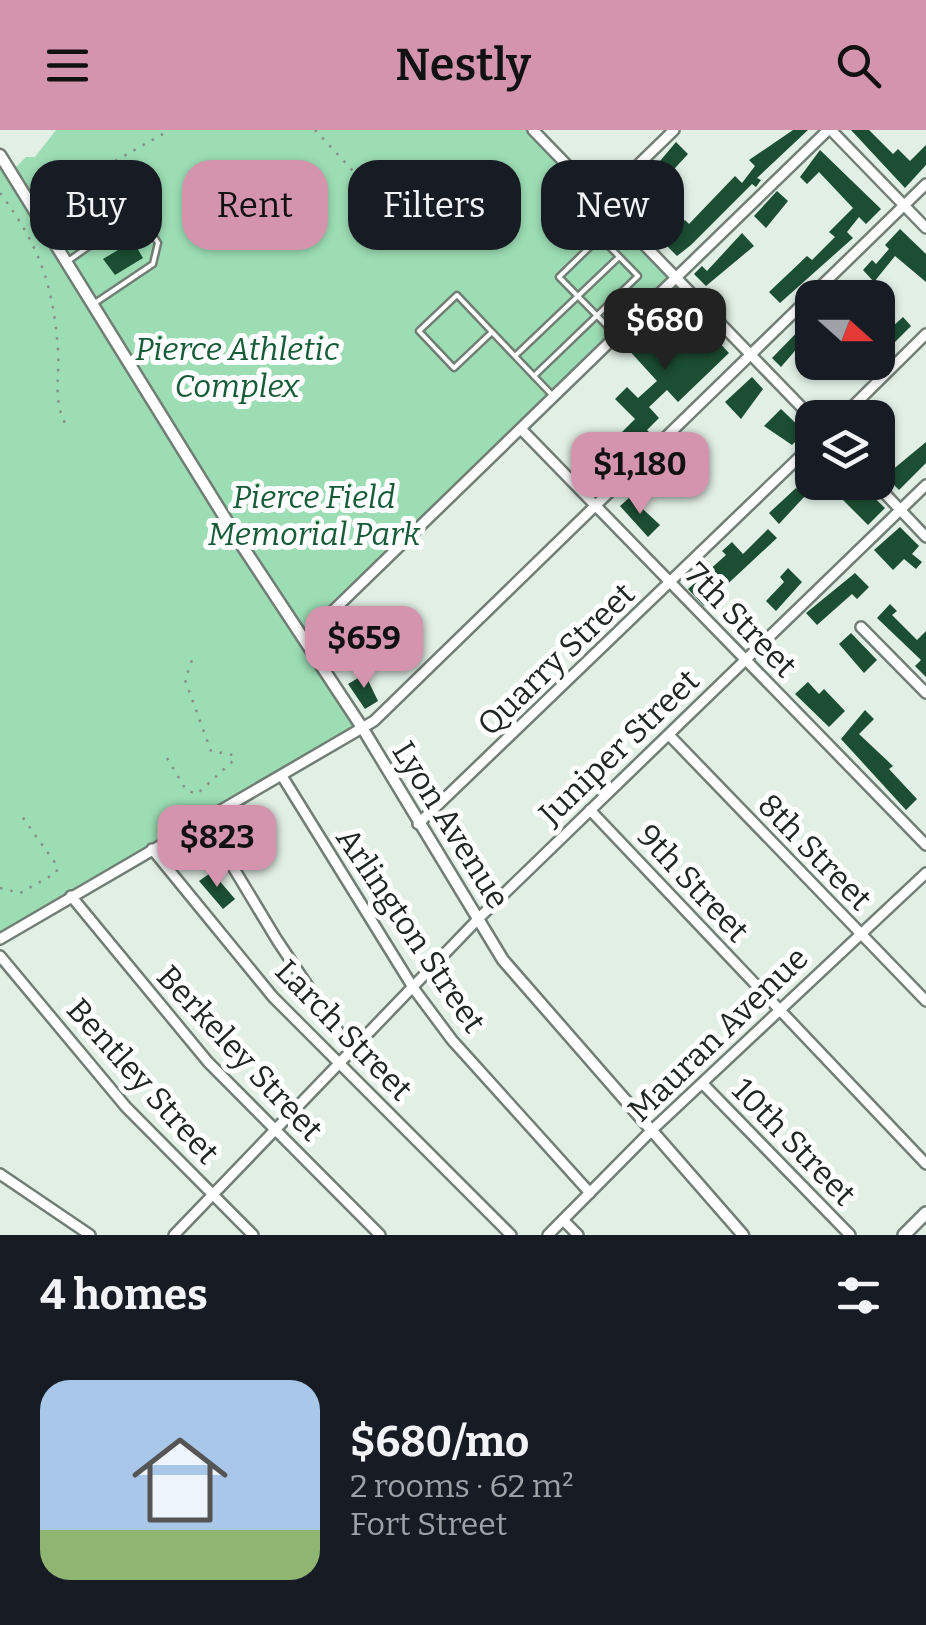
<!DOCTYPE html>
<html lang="en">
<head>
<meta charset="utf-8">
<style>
  :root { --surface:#171b24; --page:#20242c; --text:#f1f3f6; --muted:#9ea1a6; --accent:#d494ad }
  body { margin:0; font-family:Bitter,serif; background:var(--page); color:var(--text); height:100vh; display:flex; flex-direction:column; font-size:38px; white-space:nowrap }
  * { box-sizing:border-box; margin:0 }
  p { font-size:32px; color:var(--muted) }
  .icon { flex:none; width:55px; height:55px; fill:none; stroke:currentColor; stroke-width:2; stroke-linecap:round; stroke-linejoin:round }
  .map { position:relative; height:1105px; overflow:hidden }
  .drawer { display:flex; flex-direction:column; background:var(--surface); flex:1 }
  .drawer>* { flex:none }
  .hud { position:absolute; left:30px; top:30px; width:868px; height:90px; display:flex; gap:20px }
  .needle { width:65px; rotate:111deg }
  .tools { position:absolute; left:795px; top:150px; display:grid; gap:20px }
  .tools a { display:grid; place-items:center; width:100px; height:100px; border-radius:20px; background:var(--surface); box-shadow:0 2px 8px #0004; font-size:50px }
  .price { position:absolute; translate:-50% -85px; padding:0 22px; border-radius:20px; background:var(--accent); color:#111; font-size:32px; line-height:65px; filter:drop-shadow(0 2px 5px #0008) }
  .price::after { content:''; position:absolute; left:50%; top:60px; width:30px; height:22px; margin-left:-15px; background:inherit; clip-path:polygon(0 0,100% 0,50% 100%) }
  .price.on { background:#222; color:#fff }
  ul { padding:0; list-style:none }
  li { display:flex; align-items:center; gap:30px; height:250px; padding:0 40px }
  li span { display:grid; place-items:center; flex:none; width:280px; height:200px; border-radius:30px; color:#555 }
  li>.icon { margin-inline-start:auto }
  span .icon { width:120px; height:120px; fill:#fffc; stroke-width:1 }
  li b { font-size:42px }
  h2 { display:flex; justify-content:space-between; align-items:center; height:120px; padding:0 40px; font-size:42px }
  .pill { padding:0 35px; border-radius:30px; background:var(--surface); box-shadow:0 2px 8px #0004; font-size:35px; line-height:90px }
  .pill.on { background:var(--accent); color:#111 }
  header { display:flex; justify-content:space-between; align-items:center; height:130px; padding:0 40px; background:var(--accent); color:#111; font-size:45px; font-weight:600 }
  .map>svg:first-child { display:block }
</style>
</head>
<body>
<header><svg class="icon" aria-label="menu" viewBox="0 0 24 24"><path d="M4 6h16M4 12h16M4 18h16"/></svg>Nestly<svg class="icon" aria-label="search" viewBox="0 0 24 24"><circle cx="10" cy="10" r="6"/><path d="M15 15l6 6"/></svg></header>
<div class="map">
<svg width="926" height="1105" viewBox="0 0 926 1105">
  <rect width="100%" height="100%" fill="#e1efe5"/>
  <polygon fill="#9cddb4" points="56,0 527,0 670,145 303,505 358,598 0,810 0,29 10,43 26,27 35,27"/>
  <g fill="#1b4e32">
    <polygon points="793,0 808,0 757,48 761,50 756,57 752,54 691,115 677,126 661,110 685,90 689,94 735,46 742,53 755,36 749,30"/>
    <polygon points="851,0 869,0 893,24 898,19 910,31 926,15 926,35 905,58"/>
    <polygon points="676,12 688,24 640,76 654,91 645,100 622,76"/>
    <polygon points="820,20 881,79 866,94 859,87 847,102 853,108 780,173 769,162 807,126 812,130 835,107 829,102 853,78 819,42 807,54 800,47"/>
    <polygon points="777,61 788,71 766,98 754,86"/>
    <polygon points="900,99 926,124 926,152 895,126 874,152 863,140 872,130 876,134 889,119 885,115"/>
    <polygon points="742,103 754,116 706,156 694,144 702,136 707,141"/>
    <polygon points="133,111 143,128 115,145 103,129"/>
    <polygon points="674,165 729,223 678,272 667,260 649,277 659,288 647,300 651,304 613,339 600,324 635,289 615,269 627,257 638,268 657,251 626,217 647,196 668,217 680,205 658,181"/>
    <polygon points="812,187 812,201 781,237 772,228"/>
    <polygon points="903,187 911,196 878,229 878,210"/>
    <polygon points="752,247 763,259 741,289 725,272"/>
    <polygon points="781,279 805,302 792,315 764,296"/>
    <polygon points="926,312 926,333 899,360 885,346"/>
    <polygon points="825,352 858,352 885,378 868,395"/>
    <polygon points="796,358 805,366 779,394 769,383"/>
    <polygon points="630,367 660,395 648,407 620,376"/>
    <polygon points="900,397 919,416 912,424 922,432 916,439 904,429 893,440 874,420"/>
    <polygon points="768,399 777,408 704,476 688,459 726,425 722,421 732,412 743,424"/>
    <polygon points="788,438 802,452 776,481 766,471 784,452 780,447"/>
    <polygon points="855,443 869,457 857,469 852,464 817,495 806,483"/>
    <polygon points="890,474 897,481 892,485 917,510 926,501 926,547 915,536 921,530 877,488"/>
    <polygon points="851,503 877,530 864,543 839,514"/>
    <polygon points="365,544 378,571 365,579 348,554"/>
    <polygon points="808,552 819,564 824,559 845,581 829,597 795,564"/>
    <polygon points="865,580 874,589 859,604 893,636 889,639 917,669 906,680 841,609"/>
    <polygon points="212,742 235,769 223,779 199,751"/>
  </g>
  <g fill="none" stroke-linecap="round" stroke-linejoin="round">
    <g stroke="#717e75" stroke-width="9">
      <g id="service">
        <polyline points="602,71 589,93 600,107 559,147 614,203"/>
        <polyline points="68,131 128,89 147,95 158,113 153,134 95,173"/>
        <polyline points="492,202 457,165 419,201 454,238 492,202 554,267"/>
        <polyline points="515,226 619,127"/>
        <polyline points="534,246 638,146 600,107"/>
      </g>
    </g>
    <g stroke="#717e75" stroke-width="14">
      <g id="minor">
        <polyline points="533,0 812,288"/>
        <polyline points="831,0 926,98"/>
        <polyline points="602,70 674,0"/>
        <polyline points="841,288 926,204"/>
        <polyline points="521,299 926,715"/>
        <polyline points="874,352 926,407"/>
        <polyline points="861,497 926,563"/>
        <polyline points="305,508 828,0"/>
        <polyline points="669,605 926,871"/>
        <polyline points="282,646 414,859 452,910 590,1063"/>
        <polyline points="590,680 926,1034"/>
        <polyline points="204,689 277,810 352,922"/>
        <polyline points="418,694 812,315"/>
        <polyline points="152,719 273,867 511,1105"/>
        <polyline points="71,766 208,932 380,1105"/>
        <polyline points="0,809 374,591 926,54"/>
        <polyline points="0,826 126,977 253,1105"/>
        <polyline points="703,954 850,1105"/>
        <polyline points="0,1044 90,1105"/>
        <polyline points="563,1090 578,1105"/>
        <polyline points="174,1105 480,787 926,355"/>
        <polyline points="548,1105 652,1000 926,743"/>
      </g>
    </g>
    <g stroke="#717e75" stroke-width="15">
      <polyline id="tertiary" points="0,25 243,417 363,599 503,830 743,1105"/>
    </g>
    <g stroke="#717e75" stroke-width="16">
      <polyline id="secondary" points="904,1105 926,1083"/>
    </g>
    <g stroke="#869089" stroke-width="2.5" stroke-dasharray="2.5 8" stroke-linecap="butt">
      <polyline points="315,0 407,99"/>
      <polyline points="106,36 170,0"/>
      <path d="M0,63c39,52 53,91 58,156 2,29 -6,49 8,76"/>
      <polyline points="167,628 186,660 197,664 234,630 233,625 211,621 185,550 192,530"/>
      <polyline points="0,758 20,763 56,743 58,737 21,685"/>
    </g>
    <use href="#service" stroke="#fff" stroke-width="4"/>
    <use href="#minor" stroke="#fff" stroke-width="9"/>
    <use href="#tertiary" stroke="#fff" stroke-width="10"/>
    <use href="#secondary" stroke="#fff" stroke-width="11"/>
  </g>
  <g text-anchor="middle" stroke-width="10" stroke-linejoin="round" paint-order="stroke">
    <g font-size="32" font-style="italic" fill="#175c39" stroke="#fff">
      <text x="237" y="230">Pierce Athletic<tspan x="237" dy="37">Complex</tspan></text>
      <text x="314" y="378">Pierce Field<tspan x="314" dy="37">Memorial Park</tspan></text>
    </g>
    <g font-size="32" fill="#202622" stroke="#fff">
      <text transform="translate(741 490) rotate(46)" y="11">7th Street</text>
      <text transform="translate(556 529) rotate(-44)" y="11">Quarry Street</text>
      <text transform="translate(619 617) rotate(-44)" y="11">Juniper Street</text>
      <text transform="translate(451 695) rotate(58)" y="11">Lyon Avenue</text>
      <text transform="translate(815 722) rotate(46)" y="11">8th Street</text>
      <text transform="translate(693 753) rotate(47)" y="11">9th Street</text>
      <text transform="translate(411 800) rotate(56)" y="11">Arlington Street</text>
      <text transform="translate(344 900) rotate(46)" y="11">Larch Street</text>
      <text transform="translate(718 904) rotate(-44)" y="11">Mauran Avenue</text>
      <text transform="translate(240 923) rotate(47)" y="11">Berkeley Street</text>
      <text transform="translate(143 951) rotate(48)" y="11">Bentley Street</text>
      <text transform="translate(794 1012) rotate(46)" y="11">10th Street</text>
    </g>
  </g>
</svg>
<div class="tools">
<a><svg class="needle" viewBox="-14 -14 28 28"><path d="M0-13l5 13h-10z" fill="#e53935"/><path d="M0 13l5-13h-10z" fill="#9ea1a6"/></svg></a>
<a><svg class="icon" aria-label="layers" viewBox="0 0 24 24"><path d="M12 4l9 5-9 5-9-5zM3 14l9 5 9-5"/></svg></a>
</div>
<b class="price on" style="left:665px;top:243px">$680</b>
<b class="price" style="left:640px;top:387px">$1,180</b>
<b class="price" style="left:364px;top:561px">$659</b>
<b class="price" style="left:217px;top:760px">$823</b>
<div class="hud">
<a class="pill">Buy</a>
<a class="pill on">Rent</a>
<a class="pill">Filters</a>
<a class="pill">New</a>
</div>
</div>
<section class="drawer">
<h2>4 homes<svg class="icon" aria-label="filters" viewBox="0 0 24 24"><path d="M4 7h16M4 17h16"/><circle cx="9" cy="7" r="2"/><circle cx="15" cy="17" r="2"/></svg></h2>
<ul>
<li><span style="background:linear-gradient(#a9c7e8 75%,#8fb573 0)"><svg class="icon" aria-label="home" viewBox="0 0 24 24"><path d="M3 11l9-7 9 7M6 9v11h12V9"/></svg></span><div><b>$680/mo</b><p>2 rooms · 62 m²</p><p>Fort Street</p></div></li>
</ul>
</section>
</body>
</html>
